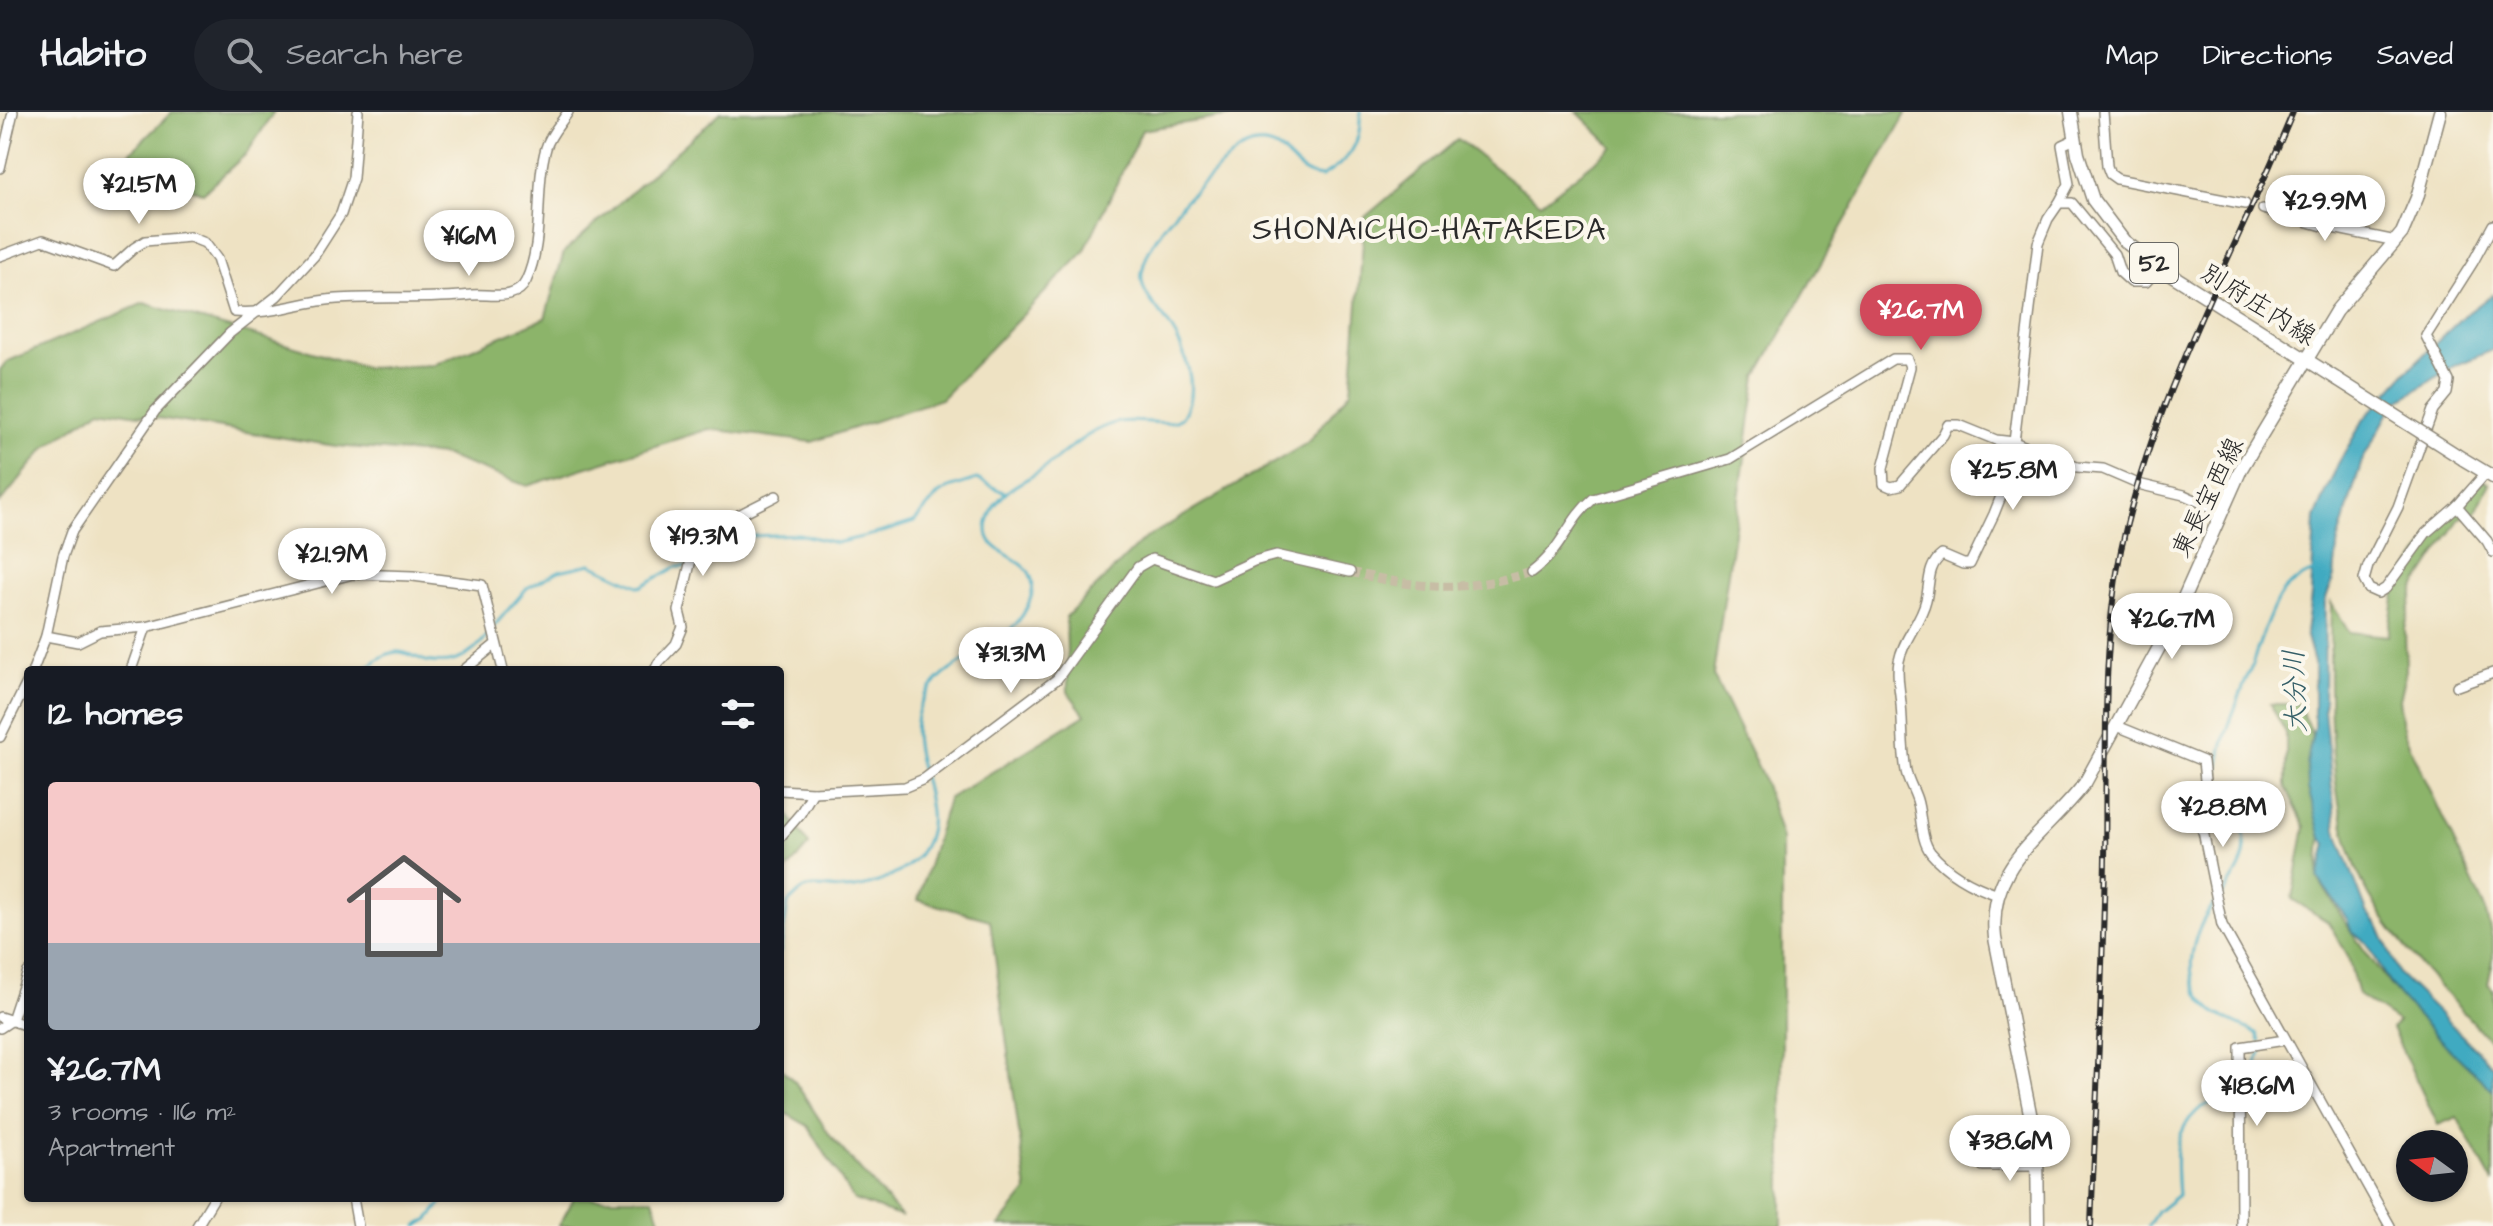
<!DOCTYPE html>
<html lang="en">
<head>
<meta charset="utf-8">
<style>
  :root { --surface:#171b24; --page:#20242c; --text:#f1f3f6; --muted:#9ea1a6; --line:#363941; --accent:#d1495b }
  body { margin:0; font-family:"Architects Daughter","Klee One",sans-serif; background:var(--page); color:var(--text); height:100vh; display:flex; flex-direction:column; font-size:30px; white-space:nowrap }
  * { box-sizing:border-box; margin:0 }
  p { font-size:26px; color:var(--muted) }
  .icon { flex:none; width:44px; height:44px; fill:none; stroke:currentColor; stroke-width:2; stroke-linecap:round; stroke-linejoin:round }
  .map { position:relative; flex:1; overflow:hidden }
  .drawer { position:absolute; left:24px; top:554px; width:760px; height:536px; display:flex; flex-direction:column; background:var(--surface); border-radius:8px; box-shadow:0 2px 6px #0004 }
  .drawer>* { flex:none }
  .needle { width:52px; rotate:285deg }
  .buttons { position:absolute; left:2396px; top:1018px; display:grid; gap:16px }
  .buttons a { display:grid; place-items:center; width:72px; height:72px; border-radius:50%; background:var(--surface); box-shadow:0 2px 6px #0004; font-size:40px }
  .price { position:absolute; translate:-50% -68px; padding:0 18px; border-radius:28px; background:#fff; color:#222; font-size:26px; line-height:52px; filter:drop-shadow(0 2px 4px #0008) }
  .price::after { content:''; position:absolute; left:50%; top:48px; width:24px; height:18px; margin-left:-12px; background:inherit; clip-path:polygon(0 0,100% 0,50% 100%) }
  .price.on { background:var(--accent); color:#fff }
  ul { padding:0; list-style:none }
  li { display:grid; align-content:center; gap:16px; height:424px; padding:0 24px }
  li span { display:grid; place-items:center; height:248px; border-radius:8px; color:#555 }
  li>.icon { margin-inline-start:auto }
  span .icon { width:144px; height:144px; fill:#fffc; stroke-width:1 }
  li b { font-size:34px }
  h2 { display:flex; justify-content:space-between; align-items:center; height:96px; padding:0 24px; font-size:34px }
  header { display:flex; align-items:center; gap:48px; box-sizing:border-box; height:112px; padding:0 40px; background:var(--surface); border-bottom:2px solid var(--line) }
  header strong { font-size:38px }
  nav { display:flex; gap:44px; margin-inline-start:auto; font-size:28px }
  .search { width:560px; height:72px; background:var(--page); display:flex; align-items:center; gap:20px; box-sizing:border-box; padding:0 28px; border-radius:44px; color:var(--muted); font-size:30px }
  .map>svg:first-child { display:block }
</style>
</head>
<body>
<header>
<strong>Habito</strong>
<div class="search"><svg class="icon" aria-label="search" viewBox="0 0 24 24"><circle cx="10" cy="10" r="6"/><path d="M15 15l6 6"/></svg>Search here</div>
<nav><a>Map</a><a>Directions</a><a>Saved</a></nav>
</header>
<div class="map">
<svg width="2493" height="1114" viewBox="0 0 2493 1114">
  <rect width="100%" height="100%" fill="#fbf7ec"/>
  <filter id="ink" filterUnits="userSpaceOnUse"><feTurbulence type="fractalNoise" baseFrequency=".0125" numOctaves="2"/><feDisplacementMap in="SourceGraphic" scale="16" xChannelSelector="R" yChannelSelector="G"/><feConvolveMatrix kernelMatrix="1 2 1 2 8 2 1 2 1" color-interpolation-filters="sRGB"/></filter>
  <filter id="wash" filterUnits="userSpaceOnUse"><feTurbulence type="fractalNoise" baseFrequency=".006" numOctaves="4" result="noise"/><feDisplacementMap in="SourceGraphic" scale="32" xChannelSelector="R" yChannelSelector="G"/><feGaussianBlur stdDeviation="1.8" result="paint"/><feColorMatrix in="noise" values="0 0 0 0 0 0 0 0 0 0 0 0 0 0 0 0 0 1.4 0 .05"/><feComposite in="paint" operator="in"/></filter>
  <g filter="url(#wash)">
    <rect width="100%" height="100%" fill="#eee2c3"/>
    <g fill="#8cb46a" stroke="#5c704a" stroke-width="2">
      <polygon points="172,0 274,0 247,41 203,81 178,73 130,41"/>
      <polygon points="721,0 1255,0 1142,18 1084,140 941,287 812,330 709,317 527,374 443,343 336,334 101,297 46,335 0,391 0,258 6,250 144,191 367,256 433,253 545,206 564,140"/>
      <polygon points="1577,0 1907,0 1757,264 1713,563 1762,663 1782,727 1782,1114 999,1114 1027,1079 990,808 918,788 948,687 1085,603 1068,580 1066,505 1143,428 1307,331 1351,279 1365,105 1458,27 1541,91 1613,35"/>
      <path d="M2483,368l7,3 -15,31 -15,4 -46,71 -9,40 1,41 -7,30 5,33 81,176 8,32v19l-5,24 5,5v55c-44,-48 -92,-93 -124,-149 -44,-79 -40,-204 -38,-292l18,29 39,4 8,-49 56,-80z"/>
      <polygon points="2270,592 2299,592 2312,623 2307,654 2321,726 2318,766 2352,821 2390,873 2493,975 2493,1071 2457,1005 2438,1013 2392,917 2398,910 2358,883 2347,842 2328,810 2292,787 2305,715 2286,675 2286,621"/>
      <polygon points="780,698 786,699 809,733 780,766"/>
      <polygon points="780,956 795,970 831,1025 902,1105 854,1088 808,1014 780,998"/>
      <polygon points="574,1086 653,1086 662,1114 559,1114"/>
    </g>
    <path fill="#41aac1" stroke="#366a76" stroke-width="2" d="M2493,182v56l-39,16 -61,39 -31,56 -24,78 -4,37 -9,26 -1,108 12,120 31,82 12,15 20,47 94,92v25c-35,-34 -71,-67 -101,-104 -14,-18 -19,-46 -40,-54l-5,-14 -29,-41 9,-34 -6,-6 -13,-50 -1,-25 7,-36v-65l-8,-29 5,-38 4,-77 23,-54 26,-45 48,-53 53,-51z"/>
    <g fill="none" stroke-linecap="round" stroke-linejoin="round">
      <g stroke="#41aac1" stroke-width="3">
        <polyline points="494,514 527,476 559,459 591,452 640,475 676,455 699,454 718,445 731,432 751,424 799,422 836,431 879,421 914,410 939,382 949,376 977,367 1005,381"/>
        <path d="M364,558c10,-8 19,-16 32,-18 11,-1 20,6 30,9 30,6 47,-6 64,-29"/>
        <path d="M2219,787c17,-22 37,-49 19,-77 -12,-17 -22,-16 -21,-41 2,-42 23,-83 37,-122 7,-21 14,-43 25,-62 8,-13 21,-19 34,-25"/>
        <path d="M2214,792c-22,29 -36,78 -3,105 12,11 31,17 46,24l3,8"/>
        <path d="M780,840l8,-49c5,-4 12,-13 19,-15 10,-3 25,1 36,1 23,0 55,-12 71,-29 44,-47 -17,-103 7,-156 23,-51 94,-52 110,-107 13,-46 -53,-36 -43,-75 2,-7 3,-11 7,-17 16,-21 28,-22 48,-36 24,-18 46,-40 76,-47 18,-4 56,7 64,-6 17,-27 2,-67 -14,-91 -10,-16 -30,-31 -27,-53 5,-30 39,-69 61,-89 14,-12 34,-37 53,-39 33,-4 33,31 66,33 27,-17 40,-32 38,-65"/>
        <polyline points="2244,974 2250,969 2263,936"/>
        <polyline points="417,1114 429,1107 446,1086"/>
        <path d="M2148,1114l9,-14 21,-17c-2,-33 -7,-60 19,-84 10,-9 29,-11 41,-20"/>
      </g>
    </g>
  </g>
  <g filter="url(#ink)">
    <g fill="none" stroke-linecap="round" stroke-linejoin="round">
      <path stroke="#c7bda5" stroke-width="9" stroke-dasharray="9 4.5" stroke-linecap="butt" d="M1350,460c72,17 110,21 182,0"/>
      <g stroke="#8c8677" stroke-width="12">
        <g id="minor">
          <polyline points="2103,0 2107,54 2110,62 2117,67 2245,92"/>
          <polyline points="0,56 13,0"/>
          <polyline points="2059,91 2069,72 2062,33 2075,27"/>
          <polyline points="2263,97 2323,114 2396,129"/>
          <path d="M0,144l43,-16 71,26 20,-18 11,-7 45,-4 15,6 12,16 17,53c39,3 67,-11 103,-13 44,-3 89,1 134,-4 18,-2 45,7 55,-14 19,-41 8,-91 20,-133 3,-12 15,-25 22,-36"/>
          <polyline points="2486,361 2457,394 2426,421 2386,476 2378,481 2369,477 2364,468 2368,454 2398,395 2433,298 2447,281 2449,269 2426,224 2473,150 2493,113"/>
          <polyline points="2457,394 2487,429 2493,440"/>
          <path d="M1532,460c31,-23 35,-51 61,-73l137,-40 163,-100h14l3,8 -27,101 1,16 7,3 9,-2 43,-50 5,-10h11l37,15 18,2 63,25 26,2 35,15 46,11 38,17"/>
          <polyline points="46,524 78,530 100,519 146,515 353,462 413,464 482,473 503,558"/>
          <polyline points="33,558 46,524 63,444 72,419 155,299 230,221 277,184 314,144 341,102 353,66 358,0"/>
          <polyline points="131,558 146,515"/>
          <polyline points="464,558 496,532"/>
          <polyline points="655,558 659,550 676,532 683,515 679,499 693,439 715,415 776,384"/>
          <polyline points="2457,574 2493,561"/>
          <polyline points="2117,614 2203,649 2205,668 2200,704 2222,813 2390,1114"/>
          <polyline points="0,625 28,569"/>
          <polyline points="780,678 813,680 905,675 924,667 1057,567 1138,455 1152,447 1213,468 1254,449 1276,443 1350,460"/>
          <polyline points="780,725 800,702 813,680"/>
          <path d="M1998,783c-24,-8 -50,-22 -67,-42 -11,-14 -9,-37 -14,-53 -3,-10 -9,-19 -11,-29 -4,-22 -3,-45 -5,-67 -1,-15 -5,-27 -2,-43 4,-22 22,-39 27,-61 4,-16 1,-34 16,-45l21,9h7l24,-50 25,-63 -5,-9 24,-199 10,-24 11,-16h13l42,51 6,18 11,10h15l13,-15"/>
          <polyline points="0,905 28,914"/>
          <polyline points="0,916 12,908 28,860"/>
          <polyline points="1983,1054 2037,1054"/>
          <polyline points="353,1086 358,1114"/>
          <polyline points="197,1114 214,1086"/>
          <polyline points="2241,1114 2240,935 2285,928"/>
        </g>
      </g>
      <g stroke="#8c8677" stroke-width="15">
        <g id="major">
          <polyline points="2071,0 2078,42 2093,88 2124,129 2159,155 2337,267"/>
          <polyline points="2463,347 2493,365"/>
          <path d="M2038,1114l-1,-78 -42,-210c-8,-76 50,-102 90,-155l89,-163 67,-151 95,-158 66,-78 15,-35 23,-86"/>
        </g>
      </g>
      <use href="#minor" stroke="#fff" stroke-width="9"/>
      <use href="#major" stroke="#fff" stroke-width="12"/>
      <g stroke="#2b2b2b" stroke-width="6">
        <path id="rail" d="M2091,1114c5,-123 12,-246 14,-368 2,-102 -4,-208 16,-308 32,-154 113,-294 172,-438"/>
      </g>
      <use href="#rail" stroke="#fbf7ec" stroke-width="3" stroke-dasharray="9" stroke-linecap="butt"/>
      <g stroke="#8c8677" stroke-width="15" stroke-linecap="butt">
        <polyline id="major-bridge" points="2337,267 2463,347"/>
      </g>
      <use href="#major-bridge" stroke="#fff" stroke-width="12"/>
    </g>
  </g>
  <g text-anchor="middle" stroke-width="8" stroke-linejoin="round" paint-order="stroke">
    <rect fill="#fbf7ec" stroke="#696865" stroke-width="2" x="2130" y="131" width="48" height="40" rx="6"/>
    <g font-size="24" font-weight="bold" fill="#2b2b2b">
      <text x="2154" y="159">52</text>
    </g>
    <g font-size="26" fill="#2b2b2b" stroke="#fbf7ec">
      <text transform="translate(2259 192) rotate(32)" y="9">別府庄内線</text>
      <text transform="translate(2207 385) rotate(-64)" y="9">東長宝西線</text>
    </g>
    <g font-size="28" font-style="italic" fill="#345e67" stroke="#fbf7ec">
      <text transform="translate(2294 579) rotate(-92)" y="10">大分川</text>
    </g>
    <g font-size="30" letter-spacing="2" fill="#2b2b2b" stroke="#fbf7ec">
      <text x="1430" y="127">SHONAICHO-HATAKEDA</text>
    </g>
  </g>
</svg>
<div class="buttons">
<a><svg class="needle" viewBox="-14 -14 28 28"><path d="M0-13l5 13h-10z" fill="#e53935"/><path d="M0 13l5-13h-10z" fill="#9ea1a6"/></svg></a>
</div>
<b class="price" style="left:139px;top:114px">¥21.5M</b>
<b class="price" style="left:2325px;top:131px">¥29.9M</b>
<b class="price" style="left:469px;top:166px">¥16M</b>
<b class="price on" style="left:1921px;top:240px">¥26.7M</b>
<b class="price" style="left:2013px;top:400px">¥25.8M</b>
<b class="price" style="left:703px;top:466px">¥19.3M</b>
<b class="price" style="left:332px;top:484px">¥21.9M</b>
<b class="price" style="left:2172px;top:549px">¥26.7M</b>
<b class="price" style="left:1011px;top:583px">¥31.3M</b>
<b class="price" style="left:2223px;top:737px">¥28.8M</b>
<b class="price" style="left:2257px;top:1016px">¥18.6M</b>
<b class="price" style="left:2010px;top:1071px">¥38.6M</b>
<section class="drawer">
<h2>12 homes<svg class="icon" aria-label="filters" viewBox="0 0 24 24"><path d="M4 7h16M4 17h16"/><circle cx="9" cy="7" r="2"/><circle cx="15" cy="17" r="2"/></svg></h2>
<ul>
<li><span style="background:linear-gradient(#f6c9c9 65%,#9aa5b1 0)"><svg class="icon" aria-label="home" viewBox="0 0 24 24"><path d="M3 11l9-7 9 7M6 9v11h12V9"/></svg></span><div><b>¥26.7M</b><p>3 rooms · 116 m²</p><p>Apartment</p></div></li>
</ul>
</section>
</div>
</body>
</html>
